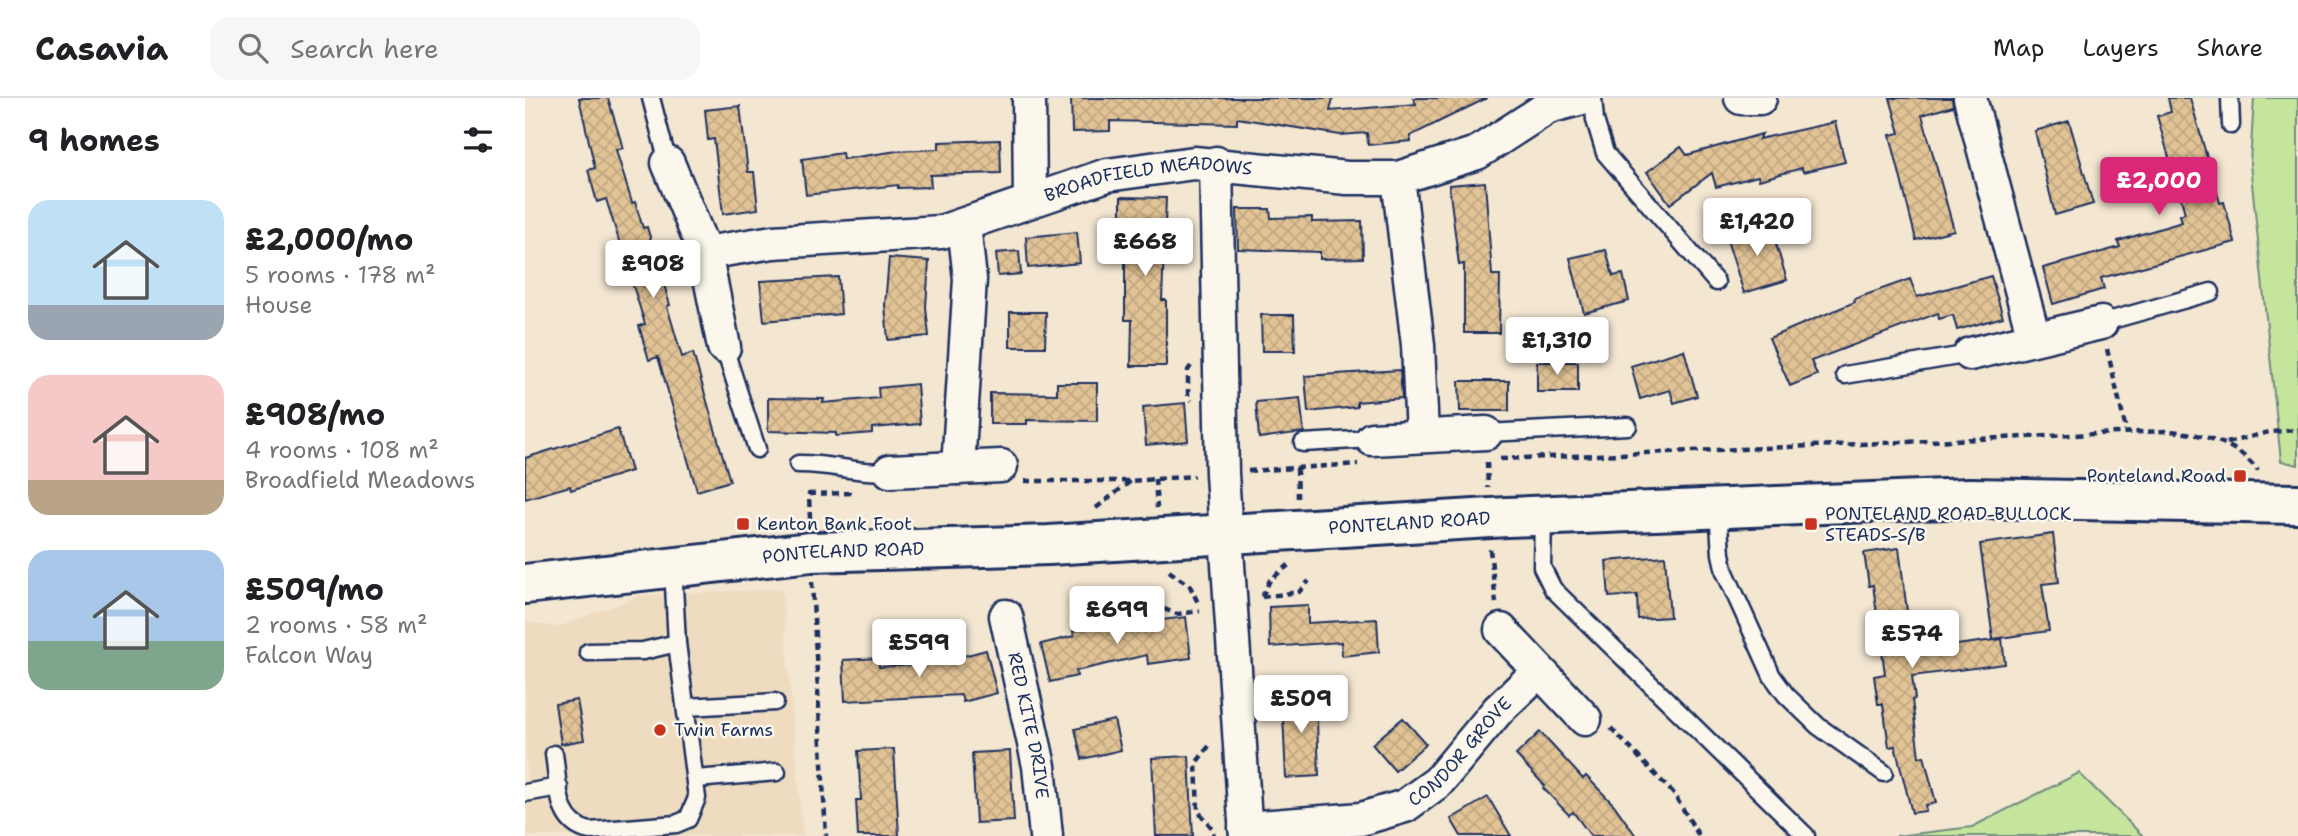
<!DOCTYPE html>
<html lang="en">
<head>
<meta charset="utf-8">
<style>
  :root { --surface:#fff; --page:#f6f6f6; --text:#202124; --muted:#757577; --line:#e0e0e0; --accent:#db2777 }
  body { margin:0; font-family:"Shantell Sans",sans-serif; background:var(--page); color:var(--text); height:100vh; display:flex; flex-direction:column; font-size:26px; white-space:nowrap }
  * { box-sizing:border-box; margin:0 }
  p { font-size:23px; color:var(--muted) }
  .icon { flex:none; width:38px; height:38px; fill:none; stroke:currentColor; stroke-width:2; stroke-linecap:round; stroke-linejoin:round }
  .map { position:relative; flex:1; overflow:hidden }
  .sheet { display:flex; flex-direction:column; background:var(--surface); width:525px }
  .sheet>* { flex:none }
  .price { position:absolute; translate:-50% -60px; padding:0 16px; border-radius:7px; background:#fff; color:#222; font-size:23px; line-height:46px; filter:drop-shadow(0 2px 4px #0008) }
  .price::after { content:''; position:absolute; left:50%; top:42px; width:21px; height:16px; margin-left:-10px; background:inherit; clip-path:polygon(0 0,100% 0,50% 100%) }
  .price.active { background:var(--accent); color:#fff }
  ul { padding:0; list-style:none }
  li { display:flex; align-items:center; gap:21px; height:175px; padding:0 28px }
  li span { display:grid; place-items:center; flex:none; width:196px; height:140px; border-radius:21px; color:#555 }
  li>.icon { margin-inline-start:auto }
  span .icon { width:84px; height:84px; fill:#fffc; stroke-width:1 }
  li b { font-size:30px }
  h2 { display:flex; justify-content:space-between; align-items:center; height:84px; padding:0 28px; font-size:30px }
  header { display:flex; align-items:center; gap:42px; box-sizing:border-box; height:98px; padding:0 35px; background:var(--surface); border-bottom:2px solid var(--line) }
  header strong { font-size:33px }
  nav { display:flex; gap:38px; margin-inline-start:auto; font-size:24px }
  .search { width:490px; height:63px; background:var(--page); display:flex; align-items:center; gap:18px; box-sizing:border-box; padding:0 24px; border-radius:21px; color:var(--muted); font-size:26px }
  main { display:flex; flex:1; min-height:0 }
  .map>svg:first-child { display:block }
</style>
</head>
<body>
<header>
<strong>Casavia</strong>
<div class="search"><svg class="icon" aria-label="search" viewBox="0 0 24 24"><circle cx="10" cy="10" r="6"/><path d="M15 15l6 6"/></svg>Search here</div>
<nav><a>Map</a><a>Layers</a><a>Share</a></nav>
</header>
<main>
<section class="sheet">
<h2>9 homes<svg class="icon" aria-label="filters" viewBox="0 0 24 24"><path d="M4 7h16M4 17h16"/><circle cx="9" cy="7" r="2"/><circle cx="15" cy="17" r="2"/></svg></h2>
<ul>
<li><span style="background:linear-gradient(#bfe0f5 75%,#9aa5b1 0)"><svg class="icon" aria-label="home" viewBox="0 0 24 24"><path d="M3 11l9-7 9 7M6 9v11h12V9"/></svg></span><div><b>£2,000/mo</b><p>5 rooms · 178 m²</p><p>House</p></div></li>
<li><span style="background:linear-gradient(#f6c9c9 75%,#b9a48a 0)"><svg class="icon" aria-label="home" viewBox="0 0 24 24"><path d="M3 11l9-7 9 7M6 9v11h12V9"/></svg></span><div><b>£908/mo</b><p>4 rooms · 108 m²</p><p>Broadfield Meadows</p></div></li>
<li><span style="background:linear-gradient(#a9c7e8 65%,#7fa58c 0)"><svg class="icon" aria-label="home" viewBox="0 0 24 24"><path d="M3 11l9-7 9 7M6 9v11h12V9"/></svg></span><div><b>£509/mo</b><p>2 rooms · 58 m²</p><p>Falcon Way</p></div></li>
</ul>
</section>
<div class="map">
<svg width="1773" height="738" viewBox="0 0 1773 738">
  <defs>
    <pattern id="building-cross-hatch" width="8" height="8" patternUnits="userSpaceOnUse" patternTransform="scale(1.75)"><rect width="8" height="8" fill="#e2c395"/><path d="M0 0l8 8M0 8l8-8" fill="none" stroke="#c1a883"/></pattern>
  </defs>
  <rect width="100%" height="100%" fill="#f4e7d2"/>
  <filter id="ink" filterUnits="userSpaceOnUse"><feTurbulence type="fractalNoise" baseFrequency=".0143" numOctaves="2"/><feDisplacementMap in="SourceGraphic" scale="14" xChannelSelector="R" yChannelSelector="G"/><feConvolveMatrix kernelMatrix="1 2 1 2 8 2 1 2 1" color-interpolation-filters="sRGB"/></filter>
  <g filter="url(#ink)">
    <polygon fill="#efdcc0" points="257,491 278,738 2,738 0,524 33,529 116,497"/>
    <g fill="#c5e59d" stroke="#708a7e" stroke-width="2">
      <polygon points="1729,0 1773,0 1773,367 1756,363 1725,66"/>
      <polygon points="1554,675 1618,738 1371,738 1447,729"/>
    </g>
    <g fill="url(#building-cross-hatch)" stroke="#1b2f5e" stroke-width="2">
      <polygon points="54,0 83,0 98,50 91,52 107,105 110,104 118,130 122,129 145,207 142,208 157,259 168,255 205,383 172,393 133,259 124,262 114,228 120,226 81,101 72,104 63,72 70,70"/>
      <polygon points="546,0 808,0 805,13 891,6 888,0 962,0 885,38 886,43 843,47 842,35 815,37 712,20 712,26 585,23 585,33 547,34"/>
      <polygon points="1365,0 1427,0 1428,8 1397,17 1429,132 1391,142 1365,37 1375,35"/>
      <polygon points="1643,0 1665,0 1695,105 1699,104 1710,144 1576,180 1579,191 1528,206 1518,170 1595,149 1593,143 1657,124 1655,117 1660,115 1632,18 1646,14"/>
      <polygon points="215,8 223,74 229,74 233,111 198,116 189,41 183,42 180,12"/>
      <polygon points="1544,23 1568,106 1530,117 1510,33"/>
      <polygon points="1310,24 1320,64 1278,74 1277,70 1234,82 1233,78 1191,89 1187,75 1145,106 1122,74 1156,49 1162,57 1237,36 1234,41"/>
      <polygon points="475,42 476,75 405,77 406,89 373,90 373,87 281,97 277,61 317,55 318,61 372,53 414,51 414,44"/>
      <polygon points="960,84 967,177 975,177 974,235 939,235 939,166 934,167 924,87"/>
      <polygon points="596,99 641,100 637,202 641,202 641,268 606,268 607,222 600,222 600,121 596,122"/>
      <polygon points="712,111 745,111 746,120 787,119 787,124 837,123 838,160 795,161 795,154 713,151"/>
      <polygon points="1245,126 1262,182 1219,195 1201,139"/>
      <polygon points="552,134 555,165 503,170 501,139"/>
      <polygon points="1081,152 1088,178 1098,176 1104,203 1059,215 1045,160"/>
      <polygon points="494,153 496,176 473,178 471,155"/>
      <polygon points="364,160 404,163 401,209 404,238 363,242 360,207"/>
      <polygon points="1466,178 1478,219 1432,232 1428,217 1414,221 1413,215 1286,263 1292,277 1265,288 1244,240 1330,204 1329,201 1385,181 1392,199"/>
      <polygon points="313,179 316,216 239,223 235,183"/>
      <polygon points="485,214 521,214 520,249 485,249"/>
      <polygon points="736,217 769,217 770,253 737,253"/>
      <polygon points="1159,252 1172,298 1149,305 1145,292 1115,301 1106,268"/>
      <rect x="1012" y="264" width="41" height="30"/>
      <polygon points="875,272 877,300 832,304 832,309 783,314 780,278"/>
      <polygon points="934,283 984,283 984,313 935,313"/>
      <polygon points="532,285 572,285 572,323 502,322 502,326 465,326 465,295 532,296"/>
      <polygon points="392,286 395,326 347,330 347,335 311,338 311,335 243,333 243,300 299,301 298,305 354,300 353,290"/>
      <polygon points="775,300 779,334 734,340 731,304"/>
      <polygon points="660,305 663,343 621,347 618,309"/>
      <polygon points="93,331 106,373 46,392 45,388 0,401 0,360"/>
      <polygon points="1528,436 1534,484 1517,486 1524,533 1468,541 1455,446"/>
      <polygon points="1374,450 1387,553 1477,541 1480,566 1387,578 1390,601 1387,602 1394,659 1399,658 1411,705 1400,707 1401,713 1387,715 1370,648 1364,649 1358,606 1353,606 1349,578 1360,576 1348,487 1344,488 1339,455"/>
      <polygon points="1140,458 1145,519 1113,521 1112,497 1084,499 1081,463"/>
      <polygon points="783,507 783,525 852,521 854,554 817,558 816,544 745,549 744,509"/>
      <polygon points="661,519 666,560 623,566 622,557 551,573 552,578 525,584 516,546 549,538 548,533 587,524 588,528"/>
      <polygon points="461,552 472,595 438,604 436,597 320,603 318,562 354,560 354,569 409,566"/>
      <polygon points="791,595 794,678 761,680 757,597"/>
      <polygon points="52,602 59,642 36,646 30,606"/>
      <polygon points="878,620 901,646 870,673 847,646"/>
      <polygon points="589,622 596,652 557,661 550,631"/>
      <polygon points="1015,634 1058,681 1061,678 1089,707 1111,738 1066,738 1048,714 1044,717 1018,690 1020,688 991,657"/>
      <polygon points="369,651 374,738 333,738 331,702 336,702 333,653"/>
      <polygon points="485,653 489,723 451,725 447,655"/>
      <polygon points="664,658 668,738 631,738 627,660"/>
      <polygon points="963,699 986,738 936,738 926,721"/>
    </g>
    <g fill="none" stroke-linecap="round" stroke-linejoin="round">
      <g stroke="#1b2f5e" stroke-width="21">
        <g id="lane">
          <polyline points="126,0 143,65"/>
          <polyline points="1068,0 1070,22 1080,55 1191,184"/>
          <polyline points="1705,0 1706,27"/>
          <polyline points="1576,225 1686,194"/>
          <polyline points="199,249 232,351"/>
          <polyline points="1320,277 1445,256"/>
          <polyline points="961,335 1103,328"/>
          <polyline points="778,345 847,341"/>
          <path d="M273,366c33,-1 57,10 92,7"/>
          <polyline points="1193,411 1196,456 1200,474 1247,578 1261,597 1293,628 1359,675"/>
          <polyline points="1018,419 1017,469 1028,491 1281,738"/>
          <polyline points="63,554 118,553 152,545"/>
          <polyline points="161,609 250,604"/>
          <path d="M29,656c5,30 1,70 36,77l86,-7 12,-5 9,-21 -20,-155 -4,-76"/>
          <polyline points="171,681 252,674"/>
          <polyline points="0,695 34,689"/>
        </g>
      </g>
      <g stroke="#1b2f5e" stroke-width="37">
        <g id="street">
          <polyline points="504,0 505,103"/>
          <polyline points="1216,0 1235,0"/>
          <polyline points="1445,0 1509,240"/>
          <polyline points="143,65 180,155 199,249"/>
          <polyline points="691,65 697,376 721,738"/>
          <polyline points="873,80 893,247 897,337"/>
          <path id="s1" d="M180,155l68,-11 168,-10 166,-57 87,-12 153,15h51l79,-25 71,-46 34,-9"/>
          <polyline points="1445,256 1576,225"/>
          <polyline points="847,341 961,335"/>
          <polyline points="433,370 445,181 439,127"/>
          <polyline points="365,373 476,368"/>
          <path id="s2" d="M481,518l33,150 7,70"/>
          <polyline points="976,532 1060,621"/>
          <path id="s3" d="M720,730l116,-9 44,-13 33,-24 60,-72 41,-39"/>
        </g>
      </g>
      <g stroke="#1b2f5e" stroke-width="44">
        <g id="secondary">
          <path id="s4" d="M0,486l286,-32 238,-7 458,-28 462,-19 329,6"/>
        </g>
      </g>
      <g stroke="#1b2f5e" stroke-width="4.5" stroke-dasharray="7 5" stroke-linecap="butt">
        <polyline points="1582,251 1602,336"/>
        <polyline points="666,268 663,272 663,299 666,303"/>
        <polyline points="1702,345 1744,334 1773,332"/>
        <path d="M975,361l668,-28c36,3 68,11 90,40"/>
        <polyline points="962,364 963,390"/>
        <polyline points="772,370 773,400"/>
        <polyline points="723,373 833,366"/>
        <polyline points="630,381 632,410"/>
        <polyline points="500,383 606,383 669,378"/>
        <polyline points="571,410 606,383"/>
        <polyline points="285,421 284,396 327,395"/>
        <polyline points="965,451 971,505"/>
        <polyline points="644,473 665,488 674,507"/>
        <polyline points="287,484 301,738"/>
        <polyline points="605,498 652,516 675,513"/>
        <polyline points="737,499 745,482 765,466"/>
        <polyline points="737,499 774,494 784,483"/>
        <polyline points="1086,630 1149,696 1174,738"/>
        <polyline points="684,648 671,665 673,713 687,730 689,738"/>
      </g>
      <use href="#lane" stroke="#fbf7ec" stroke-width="16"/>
      <use href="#street" stroke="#fbf7ec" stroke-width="32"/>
      <use href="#secondary" stroke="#fbf7ec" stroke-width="38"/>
    </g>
  </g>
  <g fill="#c8321e" stroke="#fbf7ec" stroke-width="2.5">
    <rect x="1708" y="371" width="14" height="14" rx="3.5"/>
    <rect x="211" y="419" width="14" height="14" rx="3.5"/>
    <rect x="1279" y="419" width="14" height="14" rx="3.5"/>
    <circle cx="135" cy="632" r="7"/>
  </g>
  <g text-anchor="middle" stroke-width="5" stroke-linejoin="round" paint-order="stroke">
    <g font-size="18" fill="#1b2f5e" stroke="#fbf7ec">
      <text dy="6" stroke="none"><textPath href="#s1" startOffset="453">BROADFIELD MEADOWS</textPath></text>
      <text dy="6" stroke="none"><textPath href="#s4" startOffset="887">PONTELAND ROAD</textPath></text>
      <text dy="6" stroke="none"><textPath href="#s4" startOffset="320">PONTELAND ROAD</textPath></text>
      <text dy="6" stroke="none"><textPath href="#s2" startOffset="112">RED KITE DRIVE</textPath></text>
      <text dy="6" stroke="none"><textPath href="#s3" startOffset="240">CONDOR GROVE</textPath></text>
    </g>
    <g font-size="18" fill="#1b2f5e" stroke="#fbf7ec" text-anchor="start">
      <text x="1701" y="384" text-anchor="end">Ponteland Road</text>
      <text x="1300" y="422">PONTELAND ROAD-BULLOCK<tspan x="1300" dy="21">STEADS-S/B</tspan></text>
      <text x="232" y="432">Kenton Bank Foot</text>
      <text x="149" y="638">Twin Farms</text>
    </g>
  </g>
</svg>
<b class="price active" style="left:1634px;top:119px">£2,000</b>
<b class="price" style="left:1232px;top:160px">£1,420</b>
<b class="price" style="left:620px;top:180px">£668</b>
<b class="price" style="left:128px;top:202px">£908</b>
<b class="price" style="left:1032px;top:279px">£1,310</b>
<b class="price" style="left:592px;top:548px">£699</b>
<b class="price" style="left:1387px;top:572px">£574</b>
<b class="price" style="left:394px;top:581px">£599</b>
<b class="price" style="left:776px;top:637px">£509</b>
</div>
</main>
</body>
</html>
